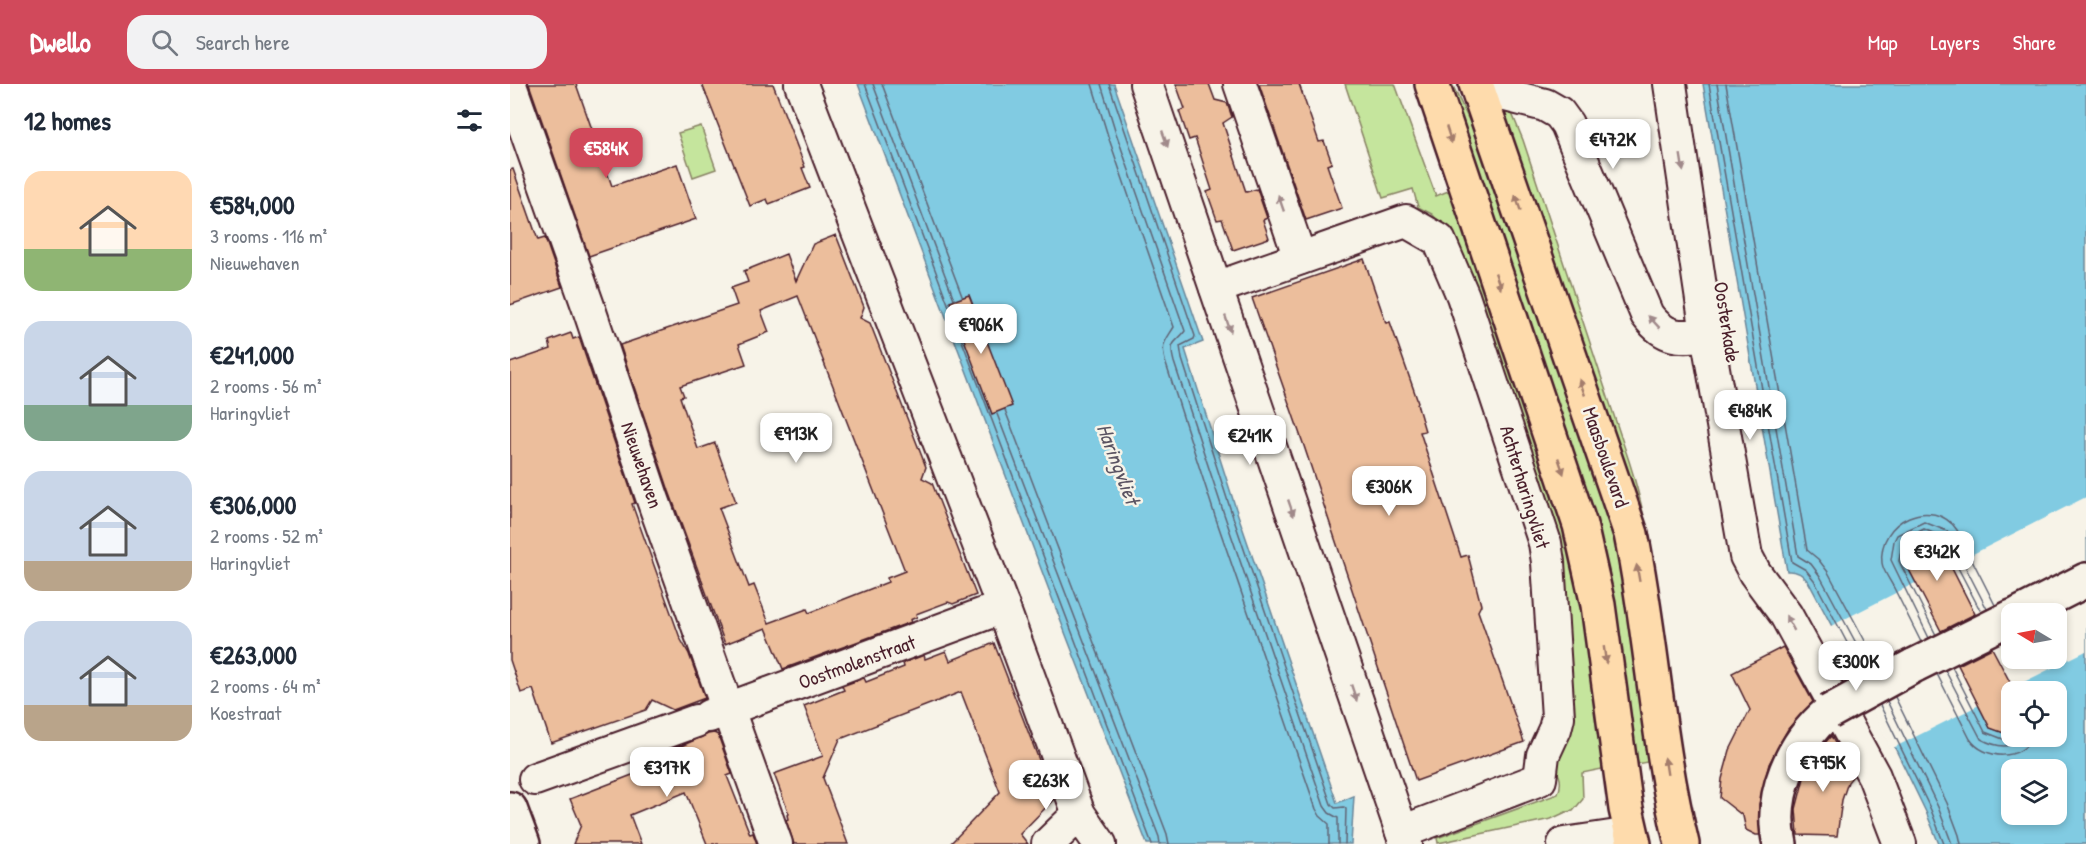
<!DOCTYPE html>
<html lang="en">
<head>
<meta charset="utf-8">
<style>
  :root { --surface:#fff; --page:#f2f2f3; --text:#1f2937; --muted:#747a83; --accent:#d1495b }
  body { margin:0; font-family:"Patrick Hand",sans-serif; background:var(--page); color:var(--text); height:100vh; display:flex; flex-direction:column; font-size:22px; white-space:nowrap }
  * { box-sizing:border-box; margin:0 }
  p { font-size:20px; color:var(--muted) }
  .icon { flex:none; width:33px; height:33px; fill:none; stroke:currentColor; stroke-width:2; stroke-linecap:round; stroke-linejoin:round }
  .map { position:relative; flex:1; overflow:hidden }
  .panel { display:flex; flex-direction:column; background:var(--surface); width:510px }
  .panel>* { flex:none }
  .needle { width:39px; rotate:280deg }
  .fabs { position:absolute; left:1491px; top:519px; display:grid; gap:12px }
  .fabs a { display:grid; place-items:center; width:66px; height:66px; border-radius:12px; background:var(--surface); box-shadow:0 3px 9px #0003; font-size:30px }
  .price { position:absolute; translate:-50% -51px; padding:0 14px; border-radius:12px; background:#fff; color:#222; font-size:20px; line-height:39px; filter:drop-shadow(0 2px 3px #0008) }
  .price::after { content:''; position:absolute; left:50%; top:36px; width:18px; height:14px; margin-left:-9px; background:inherit; clip-path:polygon(0 0,100% 0,50% 100%) }
  .price.active { background:var(--accent); color:#fff }
  ul { padding:0; list-style:none }
  li { display:flex; align-items:center; gap:18px; height:150px; padding:0 24px }
  li span { display:grid; place-items:center; flex:none; width:168px; height:120px; border-radius:18px; color:#555 }
  li>.icon { margin-inline-start:auto }
  span .icon { width:72px; height:72px; fill:#fffc; stroke-width:1 }
  li b { font-size:26px }
  h2 { display:flex; justify-content:space-between; align-items:center; height:72px; padding:0 24px; font-size:26px }
  header { display:flex; align-items:center; gap:36px; box-sizing:border-box; height:84px; padding:0 30px; background:var(--accent); color:#fff }
  header strong { font-size:28px }
  nav { display:flex; gap:33px; margin-inline-start:auto; font-size:21px }
  .search { width:420px; height:54px; background:var(--page); display:flex; align-items:center; gap:15px; box-sizing:border-box; padding:0 21px; border-radius:18px; color:var(--muted); font-size:22px }
  main { display:flex; flex:1; min-height:0 }
  .map>svg:first-child { display:block }
</style>
</head>
<body>
<header>
<strong>Dwello</strong>
<div class="search"><svg class="icon" aria-label="search" viewBox="0 0 24 24"><circle cx="10" cy="10" r="6"/><path d="M15 15l6 6"/></svg>Search here</div>
<nav><a>Map</a><a>Layers</a><a>Share</a></nav>
</header>
<main>
<section class="panel">
<h2>12 homes<svg class="icon" aria-label="filters" viewBox="0 0 24 24"><path d="M4 7h16M4 17h16"/><circle cx="9" cy="7" r="2"/><circle cx="15" cy="17" r="2"/></svg></h2>
<ul>
<li><span style="background:linear-gradient(#ffd9b3 65%,#8fb573 0)"><svg class="icon" aria-label="home" viewBox="0 0 24 24"><path d="M3 11l9-7 9 7M6 9v11h12V9"/></svg></span><div><b>€584,000</b><p>3 rooms · 116 m²</p><p>Nieuwehaven</p></div></li>
<li><span style="background:linear-gradient(#c9d6e8 70%,#7fa58c 0)"><svg class="icon" aria-label="home" viewBox="0 0 24 24"><path d="M3 11l9-7 9 7M6 9v11h12V9"/></svg></span><div><b>€241,000</b><p>2 rooms · 56 m²</p><p>Haringvliet</p></div></li>
<li><span style="background:linear-gradient(#c9d6e8 75%,#b9a48a 0)"><svg class="icon" aria-label="home" viewBox="0 0 24 24"><path d="M3 11l9-7 9 7M6 9v11h12V9"/></svg></span><div><b>€306,000</b><p>2 rooms · 52 m²</p><p>Haringvliet</p></div></li>
<li><span style="background:linear-gradient(#c9d6e8 70%,#b9a48a 0)"><svg class="icon" aria-label="home" viewBox="0 0 24 24"><path d="M3 11l9-7 9 7M6 9v11h12V9"/></svg></span><div><b>€263,000</b><p>2 rooms · 64 m²</p><p>Koestraat</p></div></li>
</ul>
</section>
<div class="map">
<svg width="1576" height="760" viewBox="0 0 1576 760">
  <rect width="100%" height="100%" fill="#f7f3e8"/>
  <filter id="ink" filterUnits="userSpaceOnUse"><feTurbulence type="fractalNoise" baseFrequency=".0167" numOctaves="2"/><feDisplacementMap in="SourceGraphic" scale="12" xChannelSelector="R" yChannelSelector="G"/><feConvolveMatrix kernelMatrix="1 2 1 2 8 2 1 2 1" color-interpolation-filters="sRGB"/></filter>
  <g filter="url(#ink)">
    <g fill="#c5e59d" stroke="#888264" stroke-width="1.5">
      <path d="M835,0h50l41,112 17,-7 121,362 33,217 -25,5 1,26 -10,12 -7,1 -15,7 -113,24 -1,-5 121,-44c6,-16 0,-22 -10,-34l6,-197 -109,-335 -13,-14 -14,-7 -5,-18 -30,9z"/>
      <polygon points="932,0 942,0 972,64 1106,449 1142,677 1122,681"/>
      <path d="M988,24l13,3 12,29 106,321c19,59 27,119 37,180h-2z"/>
      <polygon points="191,42 206,85 183,93 168,49"/>
    </g>
    <g fill="#81cbe2" stroke="#6b8699" stroke-width="1.5" fill-rule="evenodd">
      <polygon points="348,0 604,0 693,258 675,265 726,425 827,719 844,712 841,760 637,760 556,551"/>
      <path d="M1193,0h383v760h-147l-13,-32 -46,-95 -71,-134c-6,-8 -11,-13 -22,-12zM1414,451l14,6 76,150 42,1v44h-44l-1,-6 -6,3 -15,-5 -86,-168 3,-16zM1502,530h44v44h-44zM1502,686h44v44h-44z"/>
    </g>
    <g fill="#f7f3e8" fill-rule="evenodd">
      <path d="M1576,413v154l-76,38 -63,-122zM1502,530h44v44h-44z"/>
      <polygon points="1409,497 1471,620 1381,665 1367,634 1319,543"/>
    </g>
    <g fill="none" stroke-linecap="round" stroke-linejoin="round">
      <g stroke="#606474" stroke-width="1.5">
        <polyline points="355,0 642,760"/>
        <polyline points="363,0 444,215"/>
        <polyline points="372,0 452,212"/>
        <path d="M582,0l16,52 66,191c-9,15 -14,17 -8,37l49,152 101,293 4,7 9,8v20"/>
        <path d="M591,0l15,49 69,198c-9,13 -17,9 -11,31l50,152 100,292 5,7 9,5v26"/>
        <polyline points="599,0 685,252 684,255 670,262 672,275 721,427 821,720 825,724 834,723 836,725 835,760"/>
        <polyline points="1199,0 1282,478 1296,486 1304,496 1353,589"/>
        <polyline points="1207,0 1288,472 1301,480 1310,492 1360,585"/>
        <polyline points="1216,0 1297,466 1308,475 1318,488 1368,581"/>
        <polyline points="495,326 657,750 659,760"/>
        <polyline points="487,330 649,753 650,760"/>
        <polyline points="1426,551 1389,477 1393,456 1414,445 1432,453 1471,528"/>
        <polyline points="1419,554 1381,476 1384,457 1387,451 1414,438 1437,447 1477,525"/>
        <path d="M1411,558c-9,-18 -18,-36 -27,-54 -4,-8 -11,-17 -12,-25 -5,-43 51,-68 75,-33l38,75"/>
        <polyline points="1442,583 1475,648 1493,655 1501,653"/>
        <path d="M1435,586l36,69c15,8 31,12 42,-3"/>
        <path d="M1427,590l33,65c14,21 52,23 63,-3"/>
        <polyline points="1385,613 1437,719 1449,751 1451,760"/>
        <polyline points="1377,617 1428,723 1442,760"/>
        <polyline points="1370,621 1421,726 1434,760"/>
      </g>
    </g>
    <g fill="#ecbe9c" stroke="#4a1f2b" stroke-width="1.5" fill-rule="evenodd">
      <polygon points="19,0 66,0 102,102 167,80 186,135 79,172"/>
      <polygon points="192,0 263,0 295,83 292,84 300,104 259,120 257,115 240,122"/>
      <polygon points="666,0 699,0 705,16 717,19 722,33 713,39 736,108 747,105 757,134 753,136 759,154 723,166 712,135 707,136 697,108 702,106 685,54 679,56 669,27 675,25"/>
      <polygon points="749,0 789,0 809,58 814,57 822,79 817,81 832,124 796,136"/>
      <polygon points="3,85 28,156 35,154 52,203 0,221 0,86"/>
      <path d="M326,151l28,72 -4,11 10,5 56,144 -4,11 10,5 44,112 -23,9 -5,-2 -32,12 1,3 -7,3 1,2 -128,47 -17,-41 -41,16 -56,-153 -49,-146 117,-40 -6,-17 17,-6 -4,-11 42,-17 10,27 17,-37zM288,212l107,275 -18,7 1,4 -79,31 -2,-4 -38,14 -15,-38 -5,2 -30,-79 17,-6 -21,-59 -17,6 -18,-52 4,-1 -4,-10 66,-22 -7,-20 30,-12 -8,-21z"/>
      <polygon points="854,175 876,239 880,238 908,318 907,320 915,347 910,348 951,473 958,471 971,521 968,527 1014,658 906,697 794,362 742,214"/>
      <polygon points="459,211 502,322 482,330 440,218"/>
      <polygon points="61,249 63,255 69,253 125,419 122,420 170,554 179,570 195,614 163,626 142,616 136,626 41,659 23,605 11,609 0,576 0,279 41,265 39,257"/>
      <polygon points="1414,451 1428,457 1465,530 1431,547 1394,476 1397,460"/>
      <polygon points="484,559 544,715 510,750 518,760 440,760 490,708 451,608 330,655 313,694 338,760 284,760 276,736 278,735 277,731 279,730 264,690 313,672 294,622 334,606 332,602 354,594 356,598 394,583 393,579 414,571 415,575 436,567 440,577"/>
      <polygon points="1273,563 1303,618 1278,645 1259,680 1249,720 1250,751 1246,751 1236,746 1233,732 1210,714 1212,695 1220,666 1240,626 1222,589"/>
      <polygon points="1482,564 1502,602 1502,652 1480,644 1448,581"/>
      <polygon points="204,649 208,651 222,690 217,692 240,750 243,749 247,760 197,760 176,708 120,731 131,760 63,760 71,741 60,715 161,676 158,668 198,650"/>
      <polygon points="1321,652 1343,692 1338,698 1332,716 1327,752 1288,751 1286,725 1294,694 1309,666"/>
    </g>
    <g fill="none" stroke-linecap="round" stroke-linejoin="round">
      <g stroke="#4a1f2b" stroke-width="36">
        <g id="street">
          <polyline points="291,0 493,523 569,730 590,760"/>
          <polyline points="636,0 896,760"/>
          <polyline points="730,0 790,174"/>
          <polyline points="1160,0 1197,250 1236,472 1245,489 1276,531 1364,692 1390,760"/>
          <polyline points="0,1 78,222 142,413 266,760"/>
          <path d="M968,4l67,17 14,8 8,11 80,191c18,24 33,23 60,19"/>
          <polyline points="706,204 896,137 929,156 953,212 1035,459 1038,478 1048,633 1045,645 1033,671 1030,695 892,748"/>
          <polyline points="199,632 493,523"/>
          <polyline points="25,695 186,637"/>
          <polyline points="538,760 569,730"/>
          <polyline points="1054,760 1121,750"/>
        </g>
      </g>
      <g stroke="#4a1f2b" stroke-width="38">
        <g id="secondary">
          <polyline points="1509,530 1576,496"/>
          <polyline points="1403,582 1502,533"/>
          <polyline points="0,725 13,760"/>
          <path d="M1270,760c-12,-48 12,-101 49,-132"/>
        </g>
      </g>
      <g stroke="#4a1f2b" stroke-width="38">
        <g id="primary">
          <polyline points="922,0 1070,441 1088,521 1116,725 1124,760"/>
          <path d="M966,0l155,450c21,103 26,208 51,310"/>
        </g>
      </g>
      <use href="#street" stroke="#f7f3e8" stroke-width="32"/>
      <use href="#secondary" stroke="#f7f3e8" stroke-width="33"/>
      <use href="#primary" stroke="#fedbac" stroke-width="33"/>
      <g stroke="#4a1f2b" stroke-width="38" stroke-linecap="butt">
        <polyline id="secondary-bridge" points="1319,628 1403,582"/>
      </g>
      <use href="#secondary-bridge" stroke="#f7f3e8" stroke-width="33"/>
    </g>
    <defs><path id="oneway-solid" d="M-6-.8H1V-3.2L6.5 0L1 3.2V.8H-6Z" transform="scale(1.5)"/></defs>
    <g fill="#a47d6c">
      <use href="#oneway-solid" transform="translate(939 51) rotate(72)"/>
      <use href="#oneway-solid" transform="translate(1008 119) rotate(-109)"/>
      <use href="#oneway-solid" transform="translate(988 197) rotate(71)"/>
      <use href="#oneway-solid" transform="translate(1072 303) rotate(-109)"/>
      <use href="#oneway-solid" transform="translate(1051 382) rotate(71)"/>
      <use href="#oneway-solid" transform="translate(1128 489) rotate(-100)"/>
      <use href="#oneway-solid" transform="translate(1095 571) rotate(82)"/>
      <use href="#oneway-solid" transform="translate(1156 682) rotate(-99)"/>
    </g>
    <g fill="#a0898a">
      <use href="#oneway-solid" transform="translate(655 55) rotate(71)"/>
      <use href="#oneway-solid" transform="translate(1172 79) rotate(81)"/>
      <use href="#oneway-solid" transform="translate(771 119) rotate(-109)"/>
      <use href="#oneway-solid" transform="translate(1144 238) rotate(-133)"/>
      <use href="#oneway-solid" transform="translate(718 240) rotate(71)"/>
      <use href="#oneway-solid" transform="translate(781 424) rotate(71)"/>
      <use href="#oneway-solid" transform="translate(1280 539) rotate(-119)"/>
      <use href="#oneway-solid" transform="translate(844 609) rotate(71)"/>
    </g>
  </g>
  <g text-anchor="middle" stroke-width="5" stroke-linejoin="round" paint-order="stroke">
    <g font-size="20" fill="#4a1f2b" stroke="#f7f3e8">
      <text transform="translate(1217 238) rotate(81)" y="7">Oosterkade</text>
      <text transform="translate(1096 373) rotate(71)" y="7">Maasboulevard</text>
      <text transform="translate(132 381) rotate(71)" y="7">Nieuwehaven</text>
      <text transform="translate(1015 403) rotate(73)" y="7">Achterharingvliet</text>
      <text transform="translate(347 578) rotate(-20)" y="7">Oostmolenstraat</text>
    </g>
    <g font-size="21" font-style="italic" fill="#5a5362" stroke="#f7f3e8">
      <text transform="translate(608 380) rotate(69)" y="7">Haringvliet</text>
    </g>
  </g>
</svg>
<div class="fabs">
<a><svg class="needle" viewBox="-14 -14 28 28"><path d="M0-13l5 13h-10z" fill="#e53935"/><path d="M0 13l5-13h-10z" fill="#747a83"/></svg></a>
<a><svg class="icon" aria-label="locate" viewBox="0 0 24 24"><circle cx="12" cy="12" r="6"/><path d="M12 2v4M12 18v4M2 12h4M18 12h4"/></svg></a>
<a><svg class="icon" aria-label="layers" viewBox="0 0 24 24"><path d="M12 4l9 5-9 5-9-5zM3 14l9 5 9-5"/></svg></a>
</div>
<b class="price" style="left:1103px;top:86px">€472K</b>
<b class="price active" style="left:96px;top:95px">€584K</b>
<b class="price" style="left:471px;top:271px">€906K</b>
<b class="price" style="left:1240px;top:357px">€484K</b>
<b class="price" style="left:286px;top:380px">€913K</b>
<b class="price" style="left:740px;top:382px">€241K</b>
<b class="price" style="left:879px;top:433px">€306K</b>
<b class="price" style="left:1427px;top:498px">€342K</b>
<b class="price" style="left:1346px;top:608px">€300K</b>
<b class="price" style="left:1313px;top:709px">€795K</b>
<b class="price" style="left:157px;top:714px">€317K</b>
<b class="price" style="left:536px;top:727px">€263K</b>
</div>
</main>
</body>
</html>
